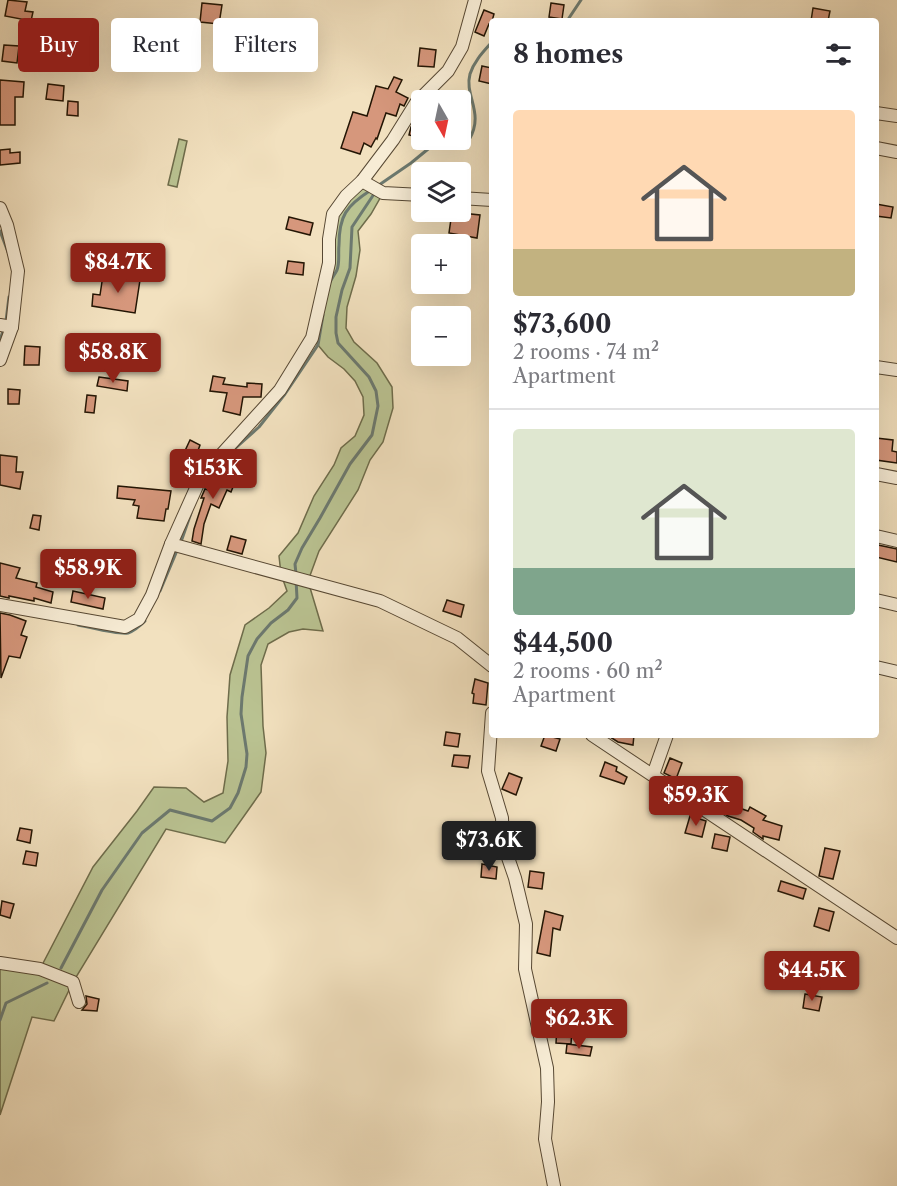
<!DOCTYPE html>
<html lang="en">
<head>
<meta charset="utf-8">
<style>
  :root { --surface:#fff; --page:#f7f7f7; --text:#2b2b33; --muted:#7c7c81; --line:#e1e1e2; --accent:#8f2418 }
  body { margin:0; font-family:"Libre Caslon Text",serif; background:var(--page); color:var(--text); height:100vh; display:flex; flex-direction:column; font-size:22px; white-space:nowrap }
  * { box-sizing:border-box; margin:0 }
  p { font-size:20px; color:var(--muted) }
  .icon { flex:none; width:33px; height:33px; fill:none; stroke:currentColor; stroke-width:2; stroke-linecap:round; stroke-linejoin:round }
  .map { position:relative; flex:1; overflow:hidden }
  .side { position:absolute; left:489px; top:18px; width:390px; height:720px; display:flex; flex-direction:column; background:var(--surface); border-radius:6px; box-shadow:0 6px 24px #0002 }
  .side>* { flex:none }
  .guide { position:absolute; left:18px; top:18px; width:381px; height:54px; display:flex; gap:12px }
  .needle { width:39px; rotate:171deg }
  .buttons { position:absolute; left:411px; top:90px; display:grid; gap:12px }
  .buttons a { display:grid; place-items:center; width:60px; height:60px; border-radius:6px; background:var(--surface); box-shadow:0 6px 24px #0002; font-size:30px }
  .price { position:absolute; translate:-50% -51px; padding:0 14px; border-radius:6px; background:var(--accent); color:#fff; font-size:20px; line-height:39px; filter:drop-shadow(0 2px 3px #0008) }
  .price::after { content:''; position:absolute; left:50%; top:36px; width:18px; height:14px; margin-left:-9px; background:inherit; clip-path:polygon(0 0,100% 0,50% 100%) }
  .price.active { background:#222; color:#fff }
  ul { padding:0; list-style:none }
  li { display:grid; align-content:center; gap:12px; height:318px; padding:0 24px }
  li+li { border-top:2px solid var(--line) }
  li span { display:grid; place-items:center; height:186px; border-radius:6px; color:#555 }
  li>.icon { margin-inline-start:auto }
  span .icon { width:108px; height:108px; fill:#fffc; stroke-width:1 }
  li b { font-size:26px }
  h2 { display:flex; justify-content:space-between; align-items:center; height:72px; padding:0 24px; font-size:26px }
  .tag { padding:0 21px; border-radius:6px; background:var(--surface); box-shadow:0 6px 24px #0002; font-size:21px; line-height:54px }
  .tag.active { background:var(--accent); color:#fff }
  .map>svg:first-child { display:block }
</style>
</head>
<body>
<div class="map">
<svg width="897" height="1186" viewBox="0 0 897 1186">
  <rect width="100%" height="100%" fill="#f2e1bf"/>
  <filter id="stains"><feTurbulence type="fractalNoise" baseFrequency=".00333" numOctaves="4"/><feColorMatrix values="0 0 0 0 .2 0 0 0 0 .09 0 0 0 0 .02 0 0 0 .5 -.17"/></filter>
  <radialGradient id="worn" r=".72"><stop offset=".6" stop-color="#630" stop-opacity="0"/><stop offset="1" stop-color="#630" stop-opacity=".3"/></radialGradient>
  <g fill="#bac392" stroke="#6e6c4b" stroke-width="1.5">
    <polygon points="179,139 187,141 177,187 168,185"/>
    <polygon points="362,181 383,193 371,214 358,231 360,250 356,276 347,307 346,328 354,342 377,363 392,387 393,408 383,442 370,460 358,490 319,551 308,581 323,631 303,629 289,632 268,644 261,665 263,726 266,753 261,792 225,843 166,829 73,982 54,1021 32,1017 0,1115 0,963 40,969 93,867 137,811 154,787 186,788 204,802 223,793 228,761 227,717 230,675 245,625 269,608 287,591 281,574 279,556 298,533 314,496 334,465 341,448 355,436 364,415 363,397 355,381 344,369 328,357 312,338 333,214"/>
  </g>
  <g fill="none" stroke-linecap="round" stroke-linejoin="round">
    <g stroke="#6c796f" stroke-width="3">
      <polyline points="567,21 581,0"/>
      <path d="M379,185l32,-22 22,-18 12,-3 17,-1 7,-1c16,-27 -5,-44 1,-66 4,-13 14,-23 22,-32"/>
      <polyline points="0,231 8,252"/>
      <path d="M330,282c2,-4 5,-8 7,-12 3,-8 1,-17 2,-25 0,-29 7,-39 32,-55"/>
      <polyline points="6,321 9,297"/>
      <polyline points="0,340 3,331"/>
      <polyline points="230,453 259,427 285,394 318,345 323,315"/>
      <polyline points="182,539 191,513"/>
      <polyline points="296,574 295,564 302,548 320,518 350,464 372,435 378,406 376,391 369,377 338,343 336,333 336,317 342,290 350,268 352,227 376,191"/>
      <polyline points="160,591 176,553"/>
      <path d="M78,625c12,2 40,10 50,8 6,-2 13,-8 17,-12"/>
      <polyline points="61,968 102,890 142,833 170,810 212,821 230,808 238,793 246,767 247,754 241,714 242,697 248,656 257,639 271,623 288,610 297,598 296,580"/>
      <polyline points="0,1020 6,1003 47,983"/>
    </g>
  </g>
  <g fill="#d6977c" stroke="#231504" stroke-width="1.5">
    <polygon points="8,0 27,2 25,11 33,12 31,21 5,16"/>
    <polygon points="202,3 222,5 219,24 200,22"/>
    <polygon points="551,3 564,5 562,19 549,17"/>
    <polygon points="813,8 830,11 828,21 811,21"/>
    <polygon points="484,10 494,14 491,25 489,24 484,36 475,32"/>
    <polygon points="127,35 140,36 136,58 124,56"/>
    <polygon points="4,45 19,46 17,63 2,61"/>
    <polygon points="420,48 436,50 434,67 418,66"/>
    <polygon points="482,66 492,68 492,84 479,81"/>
    <polygon points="394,77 402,80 396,92 408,98 404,106 400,104 396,116 386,113 377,139 376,138 371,147 364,143 360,154 341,148 353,112 367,116 376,86 388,89"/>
    <polygon points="0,80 24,82 23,97 15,97 15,125 0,125"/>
    <polygon points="48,84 64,86 63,101 46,99"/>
    <polygon points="68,101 78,102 78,116 67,115"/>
    <polygon points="417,116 422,117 422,127 420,127 418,137 409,135 411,127"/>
    <polygon points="10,149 10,153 20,152 20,163 0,165 0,150"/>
    <polygon points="876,204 893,207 891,218 876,216"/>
    <polygon points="452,212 480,215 477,238 449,233"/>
    <polygon points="289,217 313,223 310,235 286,229"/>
    <polygon points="288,261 304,263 303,275 286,273"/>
    <polygon points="103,275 140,280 135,313 92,306 93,294 100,295"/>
    <polygon points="25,346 40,347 39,365 24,365"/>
    <polygon points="213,376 225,378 223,384 247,387 247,383 262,384 261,397 243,397 240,415 223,411 227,393 210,391"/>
    <polygon points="99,377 128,381 127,391 97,386"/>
    <polygon points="8,389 20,390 19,404 8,404"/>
    <polygon points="87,395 96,396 94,413 85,412"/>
    <polygon points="876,438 893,440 892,451 897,452 897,463 876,460"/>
    <polygon points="190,440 200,445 190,473 177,468"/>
    <polygon points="0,455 17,457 16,472 23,472 20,489 0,485"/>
    <polygon points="219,469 237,477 231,492 227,490 219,508 211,504 204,524 201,544 192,541 194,529 204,498 201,498 205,489 209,490"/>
    <polygon points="118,486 171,491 168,509 166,509 164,521 137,518 139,506 133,505 135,500 117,498"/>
    <polygon points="33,515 41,516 39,530 30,528"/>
    <polygon points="231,536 246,540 242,554 227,550"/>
    <polygon points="878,545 897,549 897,562 876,557"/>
    <polygon points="0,563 20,568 16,578 37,583 36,587 53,592 51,603 34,598 34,601 9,596 9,598 0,596"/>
    <polygon points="73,591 105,598 103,609 71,602"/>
    <polygon points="447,600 464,605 461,617 443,611"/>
    <polygon points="0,613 10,615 26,621 21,635 27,637 20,658 9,656 1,678"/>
    <polygon points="475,679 488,683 486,705 473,703 474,694 472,693"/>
    <polygon points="446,732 460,734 458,747 444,745"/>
    <polygon points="545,735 560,739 556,751 541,746"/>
    <polygon points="607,735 634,735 633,745 618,742"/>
    <polygon points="454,755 470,756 468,768 452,766"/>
    <polygon points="670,758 682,763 676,779 664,773"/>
    <polygon points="605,762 617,767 616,771 627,777 624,784 600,776"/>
    <polygon points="509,773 522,778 516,795 502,789"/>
    <polygon points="725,803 748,811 750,807 766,816 763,820 782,826 779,840 763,836 763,839 753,832 754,828 741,820 728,816 722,812"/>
    <polygon points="690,816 706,821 702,837 685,833"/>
    <polygon points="20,828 32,830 30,843 17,840"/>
    <polygon points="715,834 730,837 727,851 712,848"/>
    <polygon points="825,848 840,851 833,879 819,876"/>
    <polygon points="26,851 38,853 36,866 23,864"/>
    <polygon points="482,864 497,867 496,879 481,877"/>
    <polygon points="530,871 544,873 542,889 528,887"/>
    <polygon points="781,881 806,889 803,899 778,891"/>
    <polygon points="2,901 14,904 10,918 0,915"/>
    <polygon points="819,908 834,912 829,931 814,926"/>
    <polygon points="545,911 563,916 560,930 553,928 550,956 537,953"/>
    <polygon points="805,994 822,997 819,1011 803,1008"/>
    <polygon points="86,996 99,999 97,1011 82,1010 87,1004"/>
    <polygon points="554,1009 567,1009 566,1030 572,1030 571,1044 556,1043 557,1026 554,1026"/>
    <polygon points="567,1044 592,1047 590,1056 566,1053"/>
  </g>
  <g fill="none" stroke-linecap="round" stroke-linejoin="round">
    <g stroke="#574833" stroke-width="14">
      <g id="minor">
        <polyline points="475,0 462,47 448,71 416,103 393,140 362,181 346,196 333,214 329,239 329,263 312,338 280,390 201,477 171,544 380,601 457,638 492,666"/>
        <polyline points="876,113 897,116"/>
        <polyline points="876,148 897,152"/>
        <polyline points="362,181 383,193 422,195"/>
        <polyline points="460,198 492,200"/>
        <polyline points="0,208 7,225 18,271 12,327 0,325"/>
        <polyline points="0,360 12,327"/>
        <polyline points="876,367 897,370"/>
        <polyline points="876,474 897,478"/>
        <polyline points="876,536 897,541"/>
        <polyline points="876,600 897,605"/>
        <polyline points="0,605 125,627 139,619 152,595 171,544"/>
        <polyline points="876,667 897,672"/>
        <polyline points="492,713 488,771 502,818 503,843 515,878 526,924 525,969 547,1068 548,1102 545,1139 554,1186"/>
        <polyline points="592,735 897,938"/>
        <polyline points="653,775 667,735"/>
        <polyline points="0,963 40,969 73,982 79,1002"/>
      </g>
    </g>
    <use href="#minor" stroke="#f7ecd5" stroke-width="12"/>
  </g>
  <rect width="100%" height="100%" filter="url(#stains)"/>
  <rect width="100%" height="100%" fill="url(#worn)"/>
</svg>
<div class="buttons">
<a><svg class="needle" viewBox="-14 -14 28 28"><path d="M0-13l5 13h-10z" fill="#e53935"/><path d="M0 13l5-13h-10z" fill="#7c7c81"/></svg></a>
<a><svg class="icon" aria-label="layers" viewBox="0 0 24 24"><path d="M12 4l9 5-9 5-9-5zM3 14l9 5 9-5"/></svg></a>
<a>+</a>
<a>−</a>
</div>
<b class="price" style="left:118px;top:294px">$84.7K</b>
<b class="price" style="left:113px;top:384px">$58.8K</b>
<b class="price" style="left:213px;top:500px">$153K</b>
<b class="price" style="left:88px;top:600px">$58.9K</b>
<b class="price" style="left:696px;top:827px">$59.3K</b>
<b class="price active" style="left:489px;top:872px">$73.6K</b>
<b class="price" style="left:812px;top:1002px">$44.5K</b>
<b class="price" style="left:579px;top:1050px">$62.3K</b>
<div class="guide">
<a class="tag active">Buy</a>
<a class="tag">Rent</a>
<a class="tag">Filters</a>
</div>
<section class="side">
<h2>8 homes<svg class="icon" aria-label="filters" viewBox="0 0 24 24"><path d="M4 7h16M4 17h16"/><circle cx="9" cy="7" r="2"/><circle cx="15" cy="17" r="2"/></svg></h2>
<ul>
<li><span style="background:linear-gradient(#ffd9b3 75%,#c2b280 0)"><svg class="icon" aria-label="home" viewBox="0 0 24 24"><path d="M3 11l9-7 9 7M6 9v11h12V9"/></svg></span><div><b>$73,600</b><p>2 rooms · 74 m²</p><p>Apartment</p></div></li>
<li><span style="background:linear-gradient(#dfe7d0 75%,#7fa58c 0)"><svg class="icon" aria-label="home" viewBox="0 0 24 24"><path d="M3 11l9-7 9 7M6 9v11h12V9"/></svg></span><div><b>$44,500</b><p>2 rooms · 60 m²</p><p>Apartment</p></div></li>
</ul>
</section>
</div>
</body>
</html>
